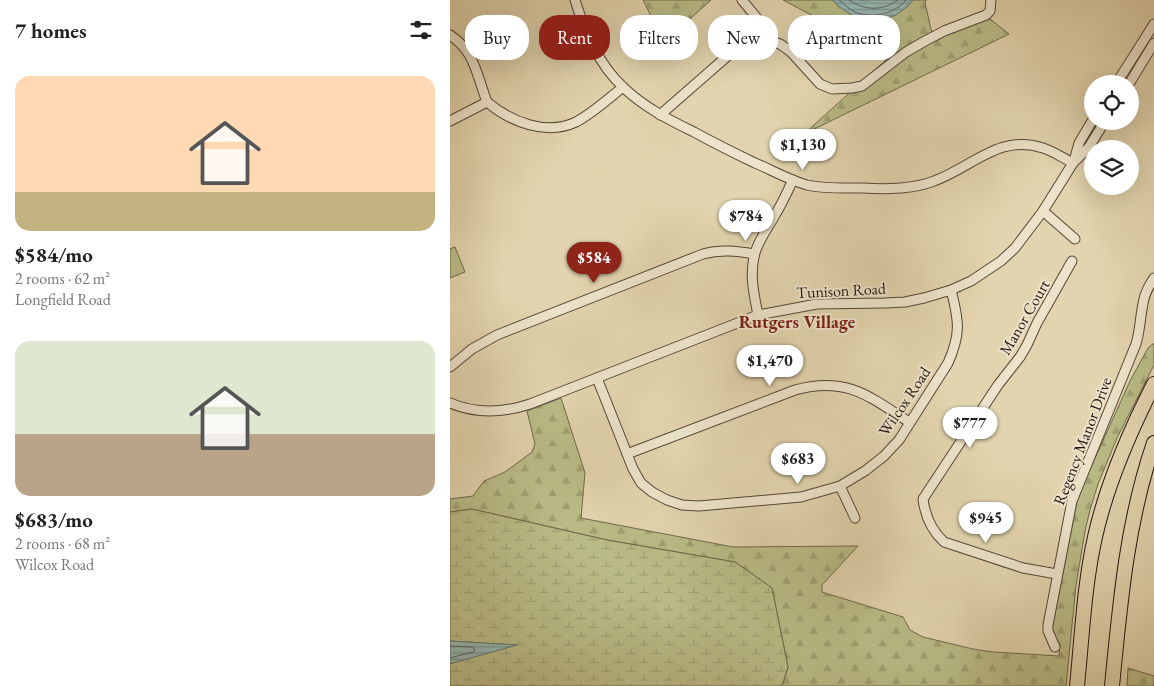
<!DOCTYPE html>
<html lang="en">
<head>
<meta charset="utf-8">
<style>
  :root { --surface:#fff; --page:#f6f6f6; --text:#222; --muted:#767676; --accent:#8f2418 }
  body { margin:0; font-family:"EB Garamond",serif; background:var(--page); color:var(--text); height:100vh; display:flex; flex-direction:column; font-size:19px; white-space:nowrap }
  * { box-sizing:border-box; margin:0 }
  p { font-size:16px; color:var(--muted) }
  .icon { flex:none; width:28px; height:28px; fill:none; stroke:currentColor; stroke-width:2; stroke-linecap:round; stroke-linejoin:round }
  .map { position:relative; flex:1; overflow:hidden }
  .sheet { display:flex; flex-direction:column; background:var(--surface); width:450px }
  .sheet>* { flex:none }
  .banner { position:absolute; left:15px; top:15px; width:475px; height:45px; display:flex; gap:10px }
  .controls { position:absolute; left:634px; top:75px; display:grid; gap:10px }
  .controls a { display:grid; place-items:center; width:55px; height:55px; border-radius:50%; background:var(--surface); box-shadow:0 5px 20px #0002; font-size:25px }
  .price { position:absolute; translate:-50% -42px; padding:0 11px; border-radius:18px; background:#fff; color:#222; font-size:16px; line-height:32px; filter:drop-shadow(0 1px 2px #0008) }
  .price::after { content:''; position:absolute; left:50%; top:30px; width:15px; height:11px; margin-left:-8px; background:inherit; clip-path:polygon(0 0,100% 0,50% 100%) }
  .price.active { background:var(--accent); color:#fff }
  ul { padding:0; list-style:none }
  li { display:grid; align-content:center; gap:10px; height:265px; padding:0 15px }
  li span { display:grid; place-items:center; height:155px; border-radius:15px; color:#555 }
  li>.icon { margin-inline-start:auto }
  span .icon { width:90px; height:90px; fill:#fffc; stroke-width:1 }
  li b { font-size:21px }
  h2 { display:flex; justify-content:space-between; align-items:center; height:60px; padding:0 15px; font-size:21px }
  .pill { padding:0 18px; border-radius:20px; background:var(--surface); box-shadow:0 5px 20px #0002; font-size:18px; line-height:45px }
  .pill.active { background:var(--accent); color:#fff }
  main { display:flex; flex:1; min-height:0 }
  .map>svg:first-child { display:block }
</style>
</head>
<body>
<main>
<section class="sheet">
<h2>7 homes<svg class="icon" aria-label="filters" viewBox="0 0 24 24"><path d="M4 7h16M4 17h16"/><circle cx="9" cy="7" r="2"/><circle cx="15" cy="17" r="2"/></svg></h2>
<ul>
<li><span style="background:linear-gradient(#ffd9b3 75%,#c2b280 0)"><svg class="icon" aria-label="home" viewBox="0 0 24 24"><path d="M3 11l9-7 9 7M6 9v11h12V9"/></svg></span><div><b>$584/mo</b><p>2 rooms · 62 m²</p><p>Longfield Road</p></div></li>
<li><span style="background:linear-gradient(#dfe7d0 60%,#b9a48a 0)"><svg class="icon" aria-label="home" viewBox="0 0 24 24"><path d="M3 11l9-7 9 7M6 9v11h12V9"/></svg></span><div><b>$683/mo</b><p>2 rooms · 68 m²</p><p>Wilcox Road</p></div></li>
</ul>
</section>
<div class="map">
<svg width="704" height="686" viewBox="0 0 704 686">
  <defs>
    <pattern id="forest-firs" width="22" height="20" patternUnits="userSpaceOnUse" patternTransform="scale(1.25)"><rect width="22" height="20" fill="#b9bb86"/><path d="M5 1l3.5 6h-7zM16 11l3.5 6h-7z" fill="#9fa072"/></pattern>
    <pattern id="wetland-marsh" width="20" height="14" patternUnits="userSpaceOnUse" patternTransform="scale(1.25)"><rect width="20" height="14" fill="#b9bb86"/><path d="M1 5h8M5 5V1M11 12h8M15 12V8" fill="none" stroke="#9fa072"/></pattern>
    <pattern id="water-rules" width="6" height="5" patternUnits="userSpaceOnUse" patternTransform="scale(1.25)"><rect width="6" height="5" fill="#96b7b2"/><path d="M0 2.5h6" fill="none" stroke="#7a948f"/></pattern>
  </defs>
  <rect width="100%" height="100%" fill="#e2d4ae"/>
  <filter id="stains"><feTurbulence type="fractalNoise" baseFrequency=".004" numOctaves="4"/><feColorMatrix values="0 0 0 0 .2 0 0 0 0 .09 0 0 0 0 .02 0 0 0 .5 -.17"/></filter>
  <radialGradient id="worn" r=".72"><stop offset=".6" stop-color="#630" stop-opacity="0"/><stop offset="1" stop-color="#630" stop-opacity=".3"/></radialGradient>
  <g fill="url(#forest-firs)" stroke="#6e684a">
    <polygon points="193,0 261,0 214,42"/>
    <polygon points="333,0 382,0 404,17 456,8 463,0 476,0 475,3 484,42 535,15 559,34 354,134 447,50 430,25 392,31"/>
    <polygon points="704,343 704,365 667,438 648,484 640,510 635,531 626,585 616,686 332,686 338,667 322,588 285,562 157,540 22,509 0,512 0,499 23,496 34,481 55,472 82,452 85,444 77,411 111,398 135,473 131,518 283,547 408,546 372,585 372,592 453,617 460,630 473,637 523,649 543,652 609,656 610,644 604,637 602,629 628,496 680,381 698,348"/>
    <polygon points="678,668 704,676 704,686 677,686"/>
  </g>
  <polygon fill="url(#wetland-marsh)" stroke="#6e684a" points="22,509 157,540 285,562 322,588 338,667 332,686 0,686 0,663 3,663 65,645 0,641 0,512"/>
  <polygon fill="#b9bb86" stroke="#6e684a" points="5,247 15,272 0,278 0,249"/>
  <g fill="url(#water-rules)" stroke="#687771">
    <path d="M382,0h28l5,1 3,-1h45c-23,29 -57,25 -81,0z"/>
    <polygon points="0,641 67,645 3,663 0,663"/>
  </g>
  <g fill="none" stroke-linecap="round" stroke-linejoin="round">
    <g stroke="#5c6660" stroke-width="1">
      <path d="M389,0c5,4 10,9 16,12 17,7 40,2 51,-12"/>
      <path d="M399,0c16,11 34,11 49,0"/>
      <polyline points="0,646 22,647 25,650 23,652 0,658"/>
    </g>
    <g stroke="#534637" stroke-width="11">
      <g id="minor">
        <path d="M125,0c10,32 23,64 49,88 20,19 45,32 70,44 20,11 40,21 61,31 17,7 34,17 52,22 18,4 38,3 56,3 13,1 26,1 38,0 11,-1 23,-3 33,-7 37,-13 66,-48 109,-33 10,3 20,10 30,15"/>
        <polyline points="292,0 316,29 321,41"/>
        <path d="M0,35c25,16 27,41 37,67 24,20 59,34 89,20 17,-9 32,-23 47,-35"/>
        <polyline points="666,84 704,24"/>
        <polyline points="679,84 704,43"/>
        <polyline points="210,115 289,46 302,42 312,40 321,41 330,44 341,52 370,84 382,89 402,88 412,86 456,52 475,41 494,31 536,15 540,11 541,0"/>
        <polyline points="0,121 37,102"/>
        <polyline points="624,161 629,143 642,121"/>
        <polyline points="593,211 625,239"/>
        <path d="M308,315c-4,-20 -9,-42 -3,-62 4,-14 13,-25 20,-38 7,-11 12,-23 18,-35"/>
        <path d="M0,367l22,-18 25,-14 206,-81c18,-5 34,-3 51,0"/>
        <path d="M147,378l36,91 8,14 11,9 15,8 15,5 17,1 102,-9 39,-11 25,-15 19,-15 15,-16 49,-77c13,-29 11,-42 3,-73"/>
        <path d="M0,403c26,11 53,10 80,1l228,-89 59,-11 68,-1 20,-1 19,-4 27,-8 20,-9 30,-20 14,-13 28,-37 30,-48 16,-16 16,-26"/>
        <path d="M177,454l168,-64c51,-14 74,6 114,32"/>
        <polyline points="390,486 405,518"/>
        <path d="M607,574l-34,-6 -79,-26c-12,-11 -19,-27 -21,-43l75,-114 22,-28 7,-12 10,-22 35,-62"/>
        <path d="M605,647l-7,-16v-6l24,-124 64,-157c4,-13 4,-26 7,-40 1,-10 6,-18 11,-26"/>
      </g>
    </g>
    <g stroke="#23160f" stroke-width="16">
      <g id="highway">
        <path d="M627,686c5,-49 7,-100 18,-149 12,-54 34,-104 59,-153"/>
        <path d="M662,686c8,-82 15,-165 42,-243"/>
      </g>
    </g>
    <use href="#minor" stroke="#ece3ca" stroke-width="9"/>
    <use href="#highway" stroke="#e2d4ae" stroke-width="14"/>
  </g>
  <g text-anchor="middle" stroke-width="4" stroke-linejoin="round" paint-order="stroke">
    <g font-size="16" fill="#23160f" stroke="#ece3ca">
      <text transform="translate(391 290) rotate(-3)" y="6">Tunison Road</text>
      <text transform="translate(574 317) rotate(-60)" y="6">Manor Court</text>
      <text transform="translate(454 401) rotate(-56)" y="6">Wilcox Road</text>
      <text transform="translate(632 441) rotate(-69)" y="6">Regency Manor Drive</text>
    </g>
    <g font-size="18" font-weight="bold" fill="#7a1f14" stroke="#ece3ca">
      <text x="347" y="328">Rutgers Village</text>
    </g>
  </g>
  <rect width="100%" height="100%" filter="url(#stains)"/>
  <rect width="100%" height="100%" fill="url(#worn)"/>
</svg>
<div class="controls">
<a><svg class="icon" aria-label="locate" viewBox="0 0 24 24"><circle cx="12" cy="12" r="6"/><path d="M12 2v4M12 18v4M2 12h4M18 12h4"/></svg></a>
<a><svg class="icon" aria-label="layers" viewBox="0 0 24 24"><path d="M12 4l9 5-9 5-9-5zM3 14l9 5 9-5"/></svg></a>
</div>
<b class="price" style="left:353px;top:171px">$1,130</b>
<b class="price" style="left:296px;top:242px">$784</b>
<b class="price active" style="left:144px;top:284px">$584</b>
<b class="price" style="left:320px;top:387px">$1,470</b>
<b class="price" style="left:520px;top:449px">$777</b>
<b class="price" style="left:348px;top:485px">$683</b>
<b class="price" style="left:536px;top:544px">$945</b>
<div class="banner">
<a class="pill">Buy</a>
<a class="pill active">Rent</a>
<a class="pill">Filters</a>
<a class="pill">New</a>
<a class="pill">Apartment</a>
</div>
</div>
</main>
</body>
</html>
